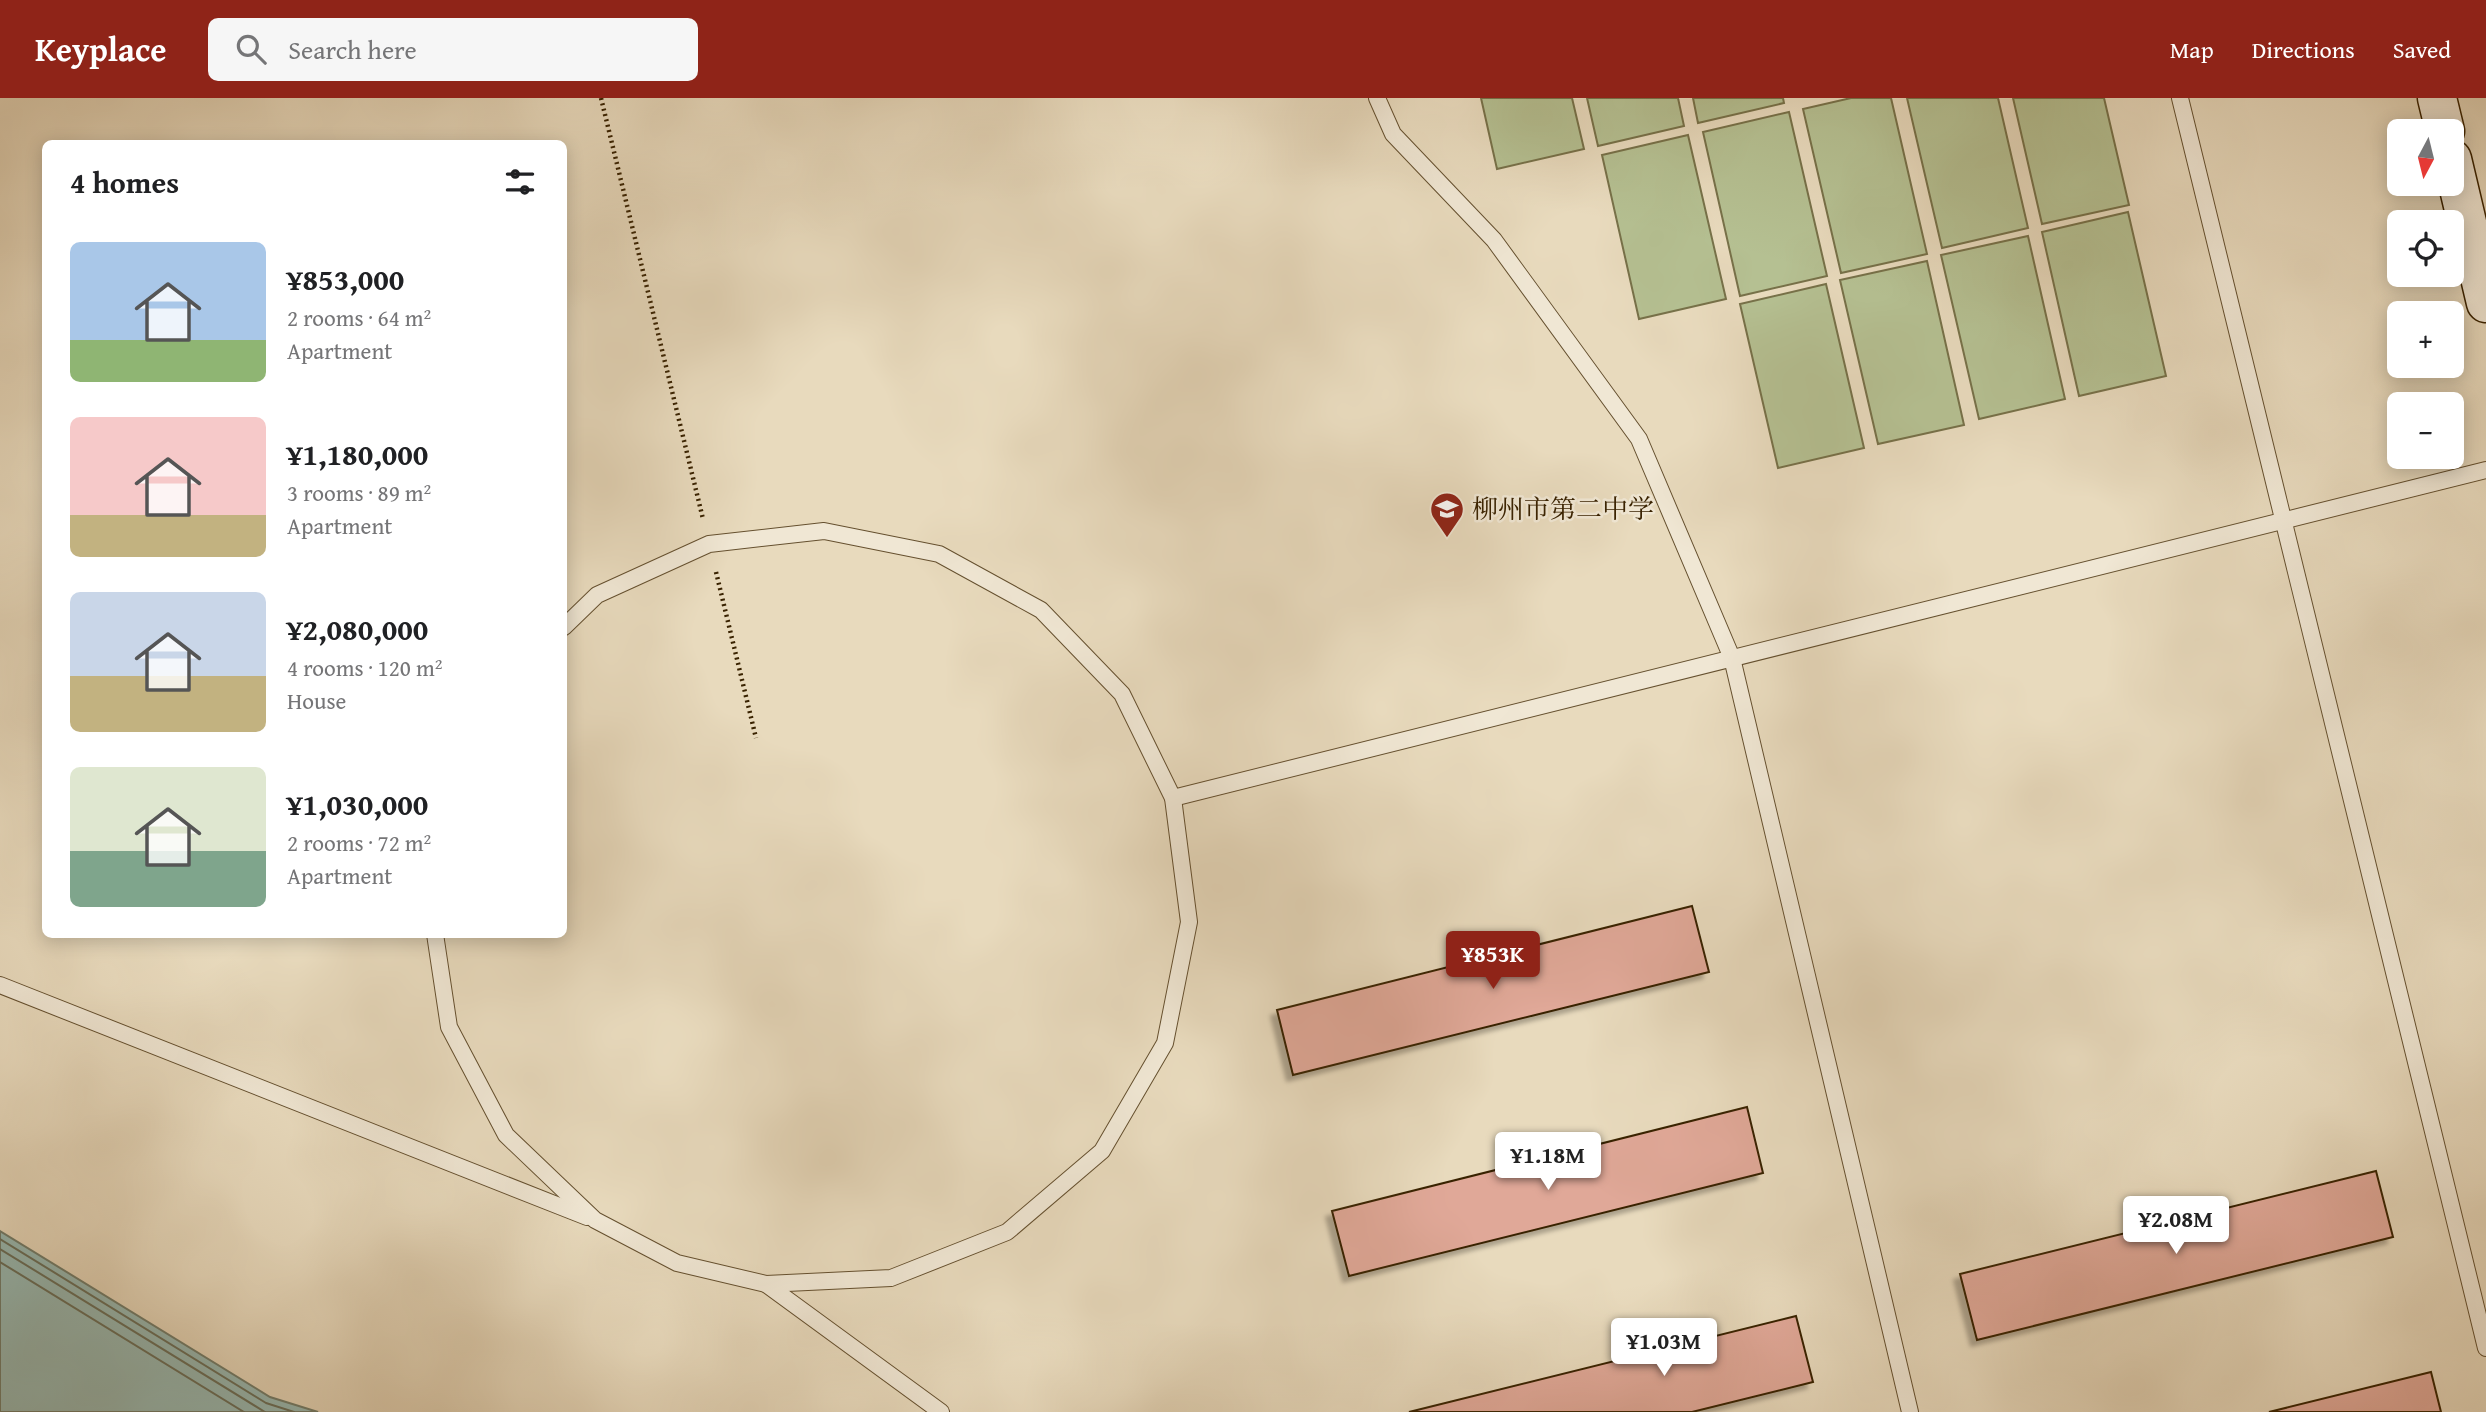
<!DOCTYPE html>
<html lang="en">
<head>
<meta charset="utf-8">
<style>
  :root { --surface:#fff; --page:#f6f6f6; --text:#202124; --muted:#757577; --accent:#8f2418 }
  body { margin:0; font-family:"Gentium Book Plus","Noto Serif SC",serif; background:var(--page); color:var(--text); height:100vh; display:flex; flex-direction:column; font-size:26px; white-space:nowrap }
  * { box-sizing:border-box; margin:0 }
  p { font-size:23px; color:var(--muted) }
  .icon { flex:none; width:38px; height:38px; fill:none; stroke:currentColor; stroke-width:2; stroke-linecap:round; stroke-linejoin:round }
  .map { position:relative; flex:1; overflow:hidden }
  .side { position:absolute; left:42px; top:42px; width:525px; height:798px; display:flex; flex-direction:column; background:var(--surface); border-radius:10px; box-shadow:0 4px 18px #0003 }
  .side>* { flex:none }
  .needle { width:46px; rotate:187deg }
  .controls { position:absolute; left:2387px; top:21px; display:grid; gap:14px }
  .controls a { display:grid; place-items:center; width:77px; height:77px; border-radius:10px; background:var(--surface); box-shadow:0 4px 18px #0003; font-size:35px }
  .price { position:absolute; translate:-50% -60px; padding:0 16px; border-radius:7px; background:#fff; color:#222; font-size:23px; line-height:46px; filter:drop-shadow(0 2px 4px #0008) }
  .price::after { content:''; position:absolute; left:50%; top:42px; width:21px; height:16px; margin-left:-10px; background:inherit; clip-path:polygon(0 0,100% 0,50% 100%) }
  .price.selected { background:var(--accent); color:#fff }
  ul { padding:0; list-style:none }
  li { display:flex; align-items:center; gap:21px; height:175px; padding:0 28px }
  li span { display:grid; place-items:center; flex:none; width:196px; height:140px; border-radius:10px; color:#555 }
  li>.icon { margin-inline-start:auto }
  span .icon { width:84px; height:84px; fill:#fffc; stroke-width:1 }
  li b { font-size:30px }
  h2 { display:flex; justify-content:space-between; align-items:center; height:84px; padding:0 28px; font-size:30px }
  header { display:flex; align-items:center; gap:42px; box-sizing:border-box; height:98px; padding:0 35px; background:var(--accent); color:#fff }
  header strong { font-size:33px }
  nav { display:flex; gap:38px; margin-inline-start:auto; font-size:24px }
  .search { width:490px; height:63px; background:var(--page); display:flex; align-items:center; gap:18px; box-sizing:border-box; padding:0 24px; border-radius:10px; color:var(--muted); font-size:26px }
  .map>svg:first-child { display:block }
</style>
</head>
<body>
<header>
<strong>Keyplace</strong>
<div class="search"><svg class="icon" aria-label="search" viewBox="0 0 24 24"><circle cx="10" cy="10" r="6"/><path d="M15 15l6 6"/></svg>Search here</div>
<nav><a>Map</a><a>Directions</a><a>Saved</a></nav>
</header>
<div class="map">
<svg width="2486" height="1314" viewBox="0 0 2486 1314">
  <defs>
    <filter id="shadow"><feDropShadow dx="-6" dy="6" stdDeviation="2" flood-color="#0004"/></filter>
  </defs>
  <rect width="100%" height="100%" fill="#e8dabd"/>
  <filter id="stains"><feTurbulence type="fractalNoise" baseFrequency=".00286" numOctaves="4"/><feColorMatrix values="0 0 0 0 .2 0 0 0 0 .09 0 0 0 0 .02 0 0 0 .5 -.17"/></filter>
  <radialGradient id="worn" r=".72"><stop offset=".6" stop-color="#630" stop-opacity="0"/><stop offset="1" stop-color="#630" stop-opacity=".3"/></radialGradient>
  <g fill="#b5c092" stroke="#777149" stroke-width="2">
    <polygon points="1481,0 1572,0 1584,51 1497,71"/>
    <polygon points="1587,0 1678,0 1684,28 1598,48"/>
    <polygon points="1693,0 1783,0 1784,5 1698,25"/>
    <polygon points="1851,0 1891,0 1927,156 1841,175 1803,11"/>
    <polygon points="1907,0 1998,0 2028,130 1942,150"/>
    <polygon points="2013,0 2104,0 2129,107 2042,126"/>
    <polygon points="1789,14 1827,178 1740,198 1703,34"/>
    <polygon points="1688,37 1726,201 1639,221 1602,57"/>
    <polygon points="2128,114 2166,278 2079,298 2042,134"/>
    <polygon points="2028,138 2065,301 1979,321 1941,157"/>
    <polygon points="1927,163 1964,327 1878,346 1840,182"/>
    <polygon points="1826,186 1864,350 1778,370 1740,206"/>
  </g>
  <polygon fill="#97bab4" stroke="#717d6c" stroke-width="2" points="0,1133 270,1299 318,1314 0,1314"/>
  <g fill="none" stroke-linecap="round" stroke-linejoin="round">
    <g stroke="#686e5a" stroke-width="2">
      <polyline points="0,1141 266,1305 294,1314"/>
      <polyline points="0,1151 265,1314"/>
      <polyline points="0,1164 244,1314"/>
    </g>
  </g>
  <g fill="#e0a898" stroke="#392200" stroke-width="2" filter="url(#shadow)">
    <polygon points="1692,808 1709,874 1293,977 1277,912"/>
    <polygon points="1747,1009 1763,1075 1349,1178 1332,1113"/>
    <polygon points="2376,1073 2393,1139 1977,1242 1960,1176"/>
    <polygon points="1796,1218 1813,1284 1692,1314 1409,1314"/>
    <polygon points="2431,1274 2441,1314 2269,1314"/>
  </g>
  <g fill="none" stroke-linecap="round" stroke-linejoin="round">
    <g stroke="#65502f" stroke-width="18">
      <g id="service">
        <polyline points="1377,0 1393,36 1494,142 1639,341 1732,560 1910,1314"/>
        <polyline points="2180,0 2486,1250"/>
        <polyline points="1173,700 2486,372"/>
        <polyline points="435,836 449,929 506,1037 595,1122 677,1165 766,1186 891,1180 1007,1134 1102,1053 1165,945 1189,824 1173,700 1122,596 1041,512 939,456 824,433 709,446 597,497 564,529"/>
        <polyline points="0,887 587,1119"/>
        <polyline points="766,1186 941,1314"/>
      </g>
    </g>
    <g stroke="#392200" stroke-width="41">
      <g id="secondary">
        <polyline points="2437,0 2445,33"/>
        <polyline points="2452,61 2486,205"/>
      </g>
    </g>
    <g stroke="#392200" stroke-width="4.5" stroke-dasharray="2 3.5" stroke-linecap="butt">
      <polyline points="601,0 703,421"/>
      <polyline points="716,474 756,640"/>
    </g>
    <use href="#service" stroke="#f0e7d4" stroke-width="16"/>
    <use href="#secondary" stroke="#f0e7d4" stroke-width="38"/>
  </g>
  <defs>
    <g id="school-pin" transform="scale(1.75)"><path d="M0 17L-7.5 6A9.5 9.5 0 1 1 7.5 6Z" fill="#8f2418" stroke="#f0e7d4"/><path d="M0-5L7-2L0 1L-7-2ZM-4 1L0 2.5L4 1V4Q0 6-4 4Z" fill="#fff"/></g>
  </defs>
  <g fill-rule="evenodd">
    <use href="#school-pin" x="1447" y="411"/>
  </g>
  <g text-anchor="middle" stroke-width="5" stroke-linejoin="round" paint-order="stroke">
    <g font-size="26" fill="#392200" stroke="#f0e7d4" text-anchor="start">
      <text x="1472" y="420">柳州市第二中学</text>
    </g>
  </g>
  <rect width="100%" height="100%" filter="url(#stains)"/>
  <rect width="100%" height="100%" fill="url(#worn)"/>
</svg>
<div class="controls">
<a><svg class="needle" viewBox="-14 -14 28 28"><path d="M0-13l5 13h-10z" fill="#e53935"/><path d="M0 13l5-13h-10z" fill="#757577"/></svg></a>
<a><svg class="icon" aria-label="locate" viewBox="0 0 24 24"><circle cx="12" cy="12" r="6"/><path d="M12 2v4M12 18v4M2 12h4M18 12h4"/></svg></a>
<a>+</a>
<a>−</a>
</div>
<b class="price selected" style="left:1493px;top:893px">¥853K</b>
<b class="price" style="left:1548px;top:1094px">¥1.18M</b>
<b class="price" style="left:2176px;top:1158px">¥2.08M</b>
<b class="price" style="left:1664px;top:1280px">¥1.03M</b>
<section class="side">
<h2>4 homes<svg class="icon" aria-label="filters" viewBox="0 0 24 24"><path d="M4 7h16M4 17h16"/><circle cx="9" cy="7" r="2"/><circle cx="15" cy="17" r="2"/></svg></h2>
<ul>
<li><span style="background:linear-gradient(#a9c7e8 70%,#8fb573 0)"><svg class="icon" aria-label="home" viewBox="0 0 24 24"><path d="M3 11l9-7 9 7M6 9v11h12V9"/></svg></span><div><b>¥853,000</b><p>2 rooms · 64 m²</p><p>Apartment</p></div></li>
<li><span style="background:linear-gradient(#f6c9c9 70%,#c2b280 0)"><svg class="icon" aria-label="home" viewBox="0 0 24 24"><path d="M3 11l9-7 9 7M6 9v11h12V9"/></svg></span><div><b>¥1,180,000</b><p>3 rooms · 89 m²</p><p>Apartment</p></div></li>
<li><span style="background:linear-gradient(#c9d6e8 60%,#c2b280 0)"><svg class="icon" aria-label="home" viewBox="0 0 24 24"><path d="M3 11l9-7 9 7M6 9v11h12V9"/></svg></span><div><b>¥2,080,000</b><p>4 rooms · 120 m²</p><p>House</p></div></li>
<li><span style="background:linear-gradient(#dfe7d0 60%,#7fa58c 0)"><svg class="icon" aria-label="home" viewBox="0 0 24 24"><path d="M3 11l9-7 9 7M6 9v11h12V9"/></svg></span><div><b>¥1,030,000</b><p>2 rooms · 72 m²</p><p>Apartment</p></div></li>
</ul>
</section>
</div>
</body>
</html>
